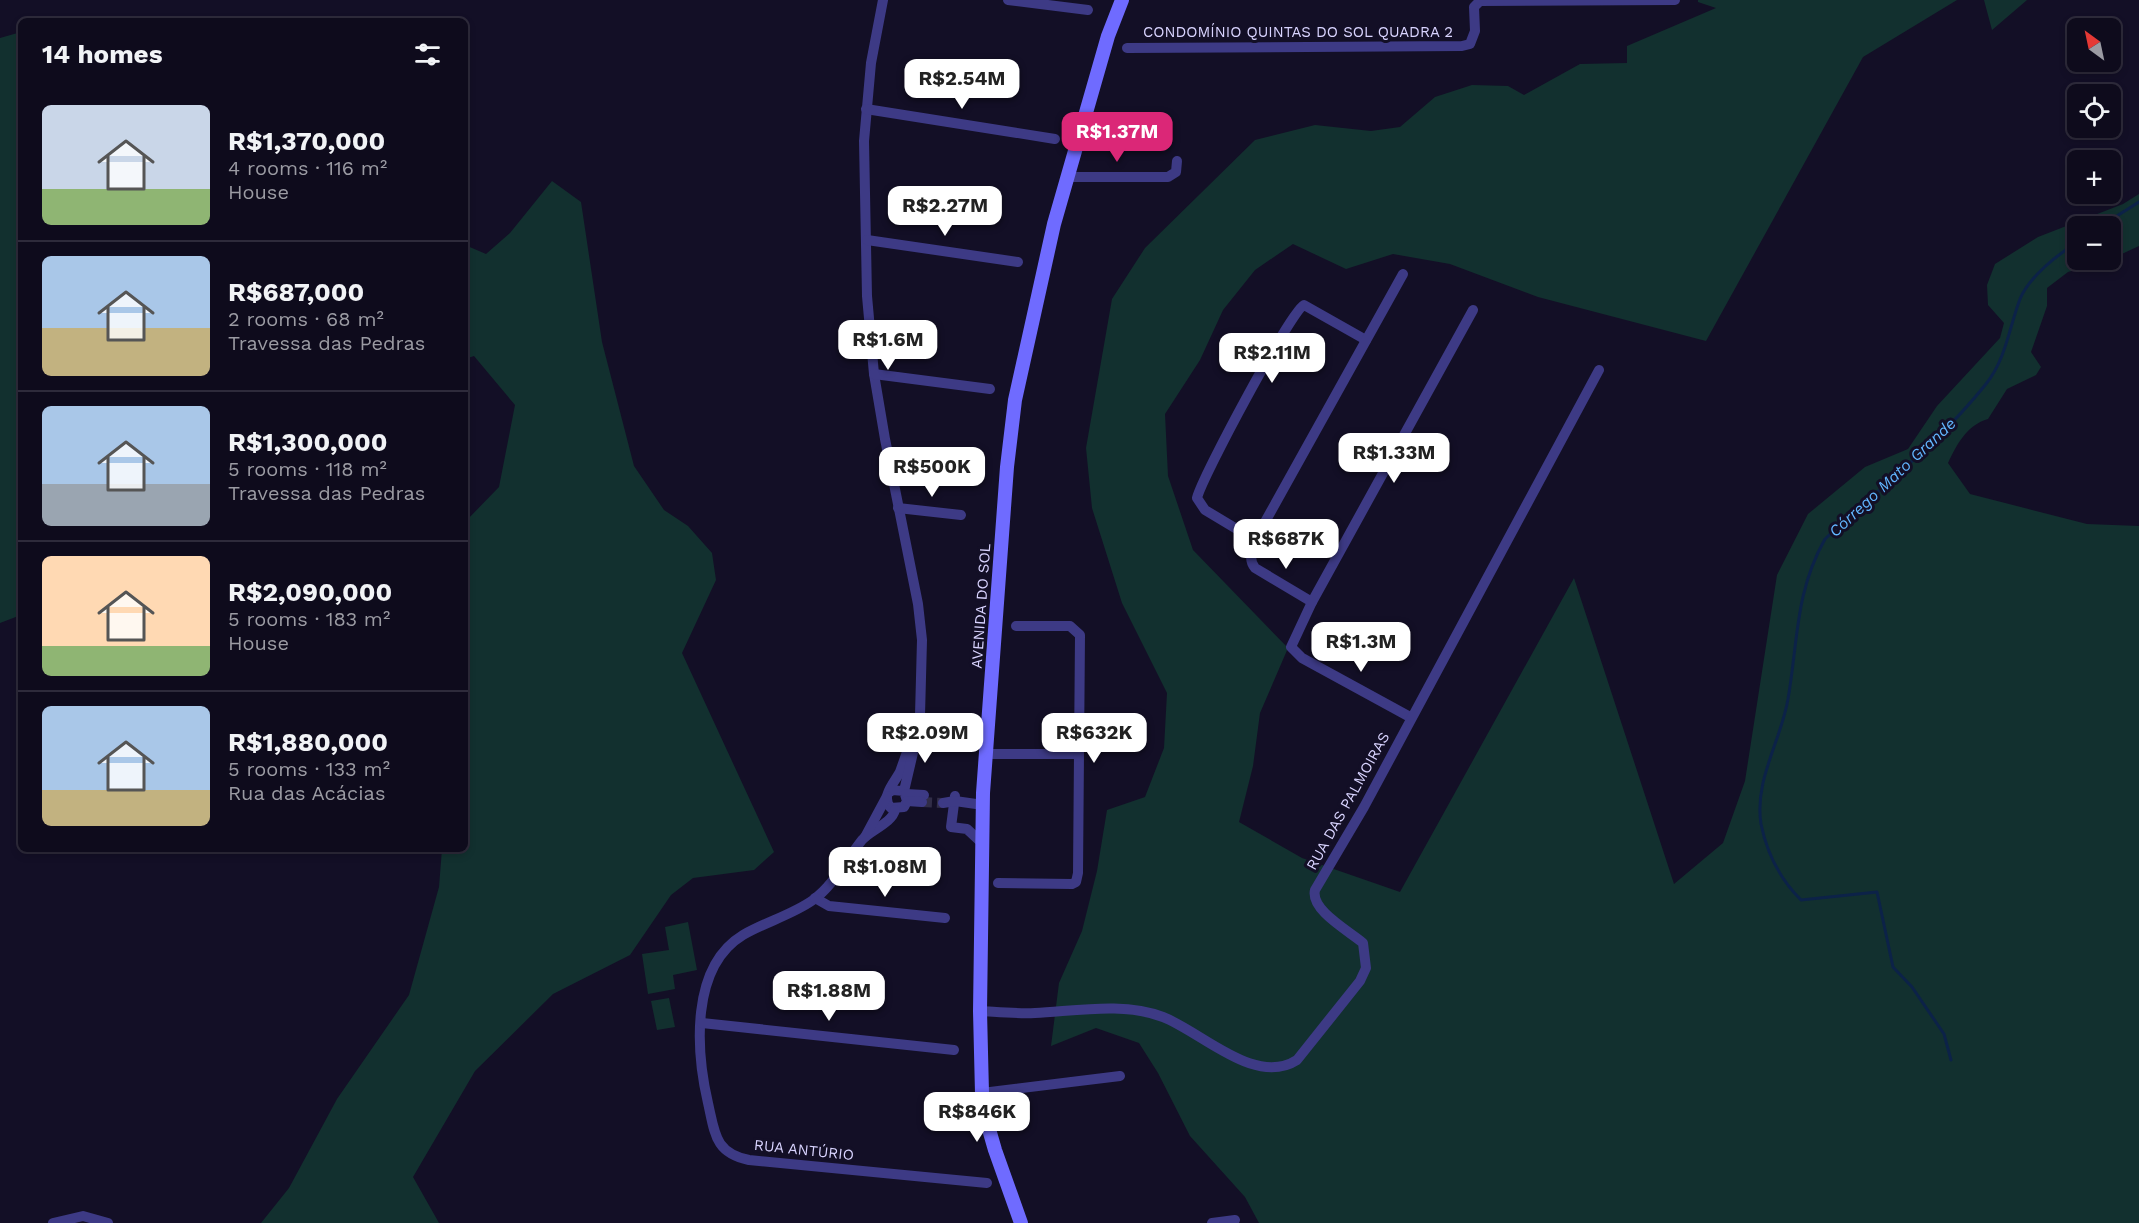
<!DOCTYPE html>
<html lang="en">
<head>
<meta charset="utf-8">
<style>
  :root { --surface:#0e0b1c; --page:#1c1929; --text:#f1f3f6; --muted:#9b9ba3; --line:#2e2b3b; --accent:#db2777 }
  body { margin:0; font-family:"Work Sans",sans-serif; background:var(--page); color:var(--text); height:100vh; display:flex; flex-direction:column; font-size:22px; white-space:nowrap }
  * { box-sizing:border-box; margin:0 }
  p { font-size:20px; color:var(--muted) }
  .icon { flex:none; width:33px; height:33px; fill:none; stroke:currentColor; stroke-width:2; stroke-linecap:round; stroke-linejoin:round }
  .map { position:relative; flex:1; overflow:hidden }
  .details { position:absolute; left:18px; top:18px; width:450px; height:834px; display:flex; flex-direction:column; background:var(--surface); border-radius:9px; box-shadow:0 3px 9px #0003,0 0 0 2px var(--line) }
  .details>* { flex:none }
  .needle { width:39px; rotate:327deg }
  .fabs { position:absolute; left:2067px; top:18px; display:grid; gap:12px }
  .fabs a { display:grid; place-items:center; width:54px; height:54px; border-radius:9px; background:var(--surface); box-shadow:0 3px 9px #0003,0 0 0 2px var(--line); font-size:30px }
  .price { position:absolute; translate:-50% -51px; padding:0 14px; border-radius:12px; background:#fff; color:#222; font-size:20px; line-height:39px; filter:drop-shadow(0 2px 3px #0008) }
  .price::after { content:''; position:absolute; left:50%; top:36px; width:18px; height:14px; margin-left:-9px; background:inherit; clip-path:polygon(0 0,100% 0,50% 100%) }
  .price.current { background:var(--accent); color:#fff }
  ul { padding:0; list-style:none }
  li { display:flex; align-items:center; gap:18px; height:150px; padding:0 24px }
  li+li { border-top:2px solid var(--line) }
  li span { display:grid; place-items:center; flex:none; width:168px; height:120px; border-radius:9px; color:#555 }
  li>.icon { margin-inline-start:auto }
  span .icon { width:72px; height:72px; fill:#fffc; stroke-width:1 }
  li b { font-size:26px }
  h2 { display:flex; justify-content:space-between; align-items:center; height:72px; padding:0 24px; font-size:26px }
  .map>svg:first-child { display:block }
</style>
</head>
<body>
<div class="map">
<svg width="2139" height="1223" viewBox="0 0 2139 1223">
  <rect width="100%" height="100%" fill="#130f26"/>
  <g fill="#12302f">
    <path d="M1698,0h259l-94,57 -157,284 -168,-44 -88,-33 -57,-10 -47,15 -53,-25 -38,26 -32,40 -23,50 -35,54 3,62 25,74 95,98 -28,65 -7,53 -14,56 63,36 98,34 174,-314 100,306 49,-41 22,-62 32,-206 31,-61 57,-47 43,-18 29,-43 63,-68 4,-15 -16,-18 -1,-20 8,-21 43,-27 85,-33 16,-10v52l-28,13 -1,-33h-32v34h30l-40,12 -21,16v18l-16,46 10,15 -5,8 -29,14 -19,30c-21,6 -31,25 -40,44l22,31 117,30 52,2v697h-880l-14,-26 -55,-61 -32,-63 -19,-30 -43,-15 -45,18 8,-63 23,-52 15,-60 10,-61 38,-13 19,-49 3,-55 -45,-90 -30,-95 -6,-60 26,-149 33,-51 110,-108 60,-15 56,6 29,-4 35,-30 37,-12 36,1 16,9 56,-31 47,-1v-17l89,-38 -18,-6z"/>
    <polygon points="1984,0 2027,0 1992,30"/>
    <polygon points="21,32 21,615 0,623 0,38"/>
    <polygon points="552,181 581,202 602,342 634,466 664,510 688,526 712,553 716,580 682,653 774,852 754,870 693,878 671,895 630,955 553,994 475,1071 413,1177 439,1223 261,1223 289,1188 337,1099 409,995 439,887 442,849 465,849 465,522 499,487 515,405 474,356 465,359 465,245 486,254 510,233"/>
    <polygon points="688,922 697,970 673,975 675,989 648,994 642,954 669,950 665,927"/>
    <polygon points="669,998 675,1027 657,1030 651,1001"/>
  </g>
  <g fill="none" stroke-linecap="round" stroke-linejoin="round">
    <g stroke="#0c2248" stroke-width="3">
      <polyline points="2101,226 2139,202"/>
      <path d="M1951,1060l-7,-26 -32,-47 -19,-20 -16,-75 -76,8c-22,-22 -34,-46 -40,-76 -7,-44 20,-83 27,-125 10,-57 7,-107 37,-160 54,-50 115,-97 161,-155 20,-25 23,-56 34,-85 9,-22 38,-45 58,-57"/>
    </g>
    <polyline stroke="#312d47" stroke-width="10" stroke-dasharray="10 5" stroke-linecap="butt" points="922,802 943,803"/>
    <g stroke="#3d3a85" stroke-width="10">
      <path d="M883,0l-12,63 -7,78 3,155 7,78 11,65 33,165 4,36 -2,75 -20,57c-6,11 -20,25 -9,36l13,-1 3,-6 -3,-10 -11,-1 -5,3"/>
      <polyline points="1008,0 1088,10"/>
      <polyline points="1127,48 1462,46 1470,44 1475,31 1474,7 1480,1 1675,0"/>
      <polyline points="866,109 1055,139"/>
      <polyline points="1068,177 1168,177 1176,172 1177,161"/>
      <polyline points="867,240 1018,262"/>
      <polyline points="874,374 990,389"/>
      <polyline points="898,508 961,515"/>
      <path d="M1255,540l-50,-30 -8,-12c5,-21 94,-187 107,-193l62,35"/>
      <path d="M1312,602l-57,-34c-7,-9 -3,-17 0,-28l148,-266"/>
      <polyline points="1410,717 1302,658 1291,647 1312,602 1473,310"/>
      <polyline points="987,754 1079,754"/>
      <polyline points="904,791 916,740"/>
      <polyline points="906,794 924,795"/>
      <polyline points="955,796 951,827 967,829 982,843"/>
      <polyline points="907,801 922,802"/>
      <polyline points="943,803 955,801 983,805"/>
      <path d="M895,810c-3,13 -24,20 -33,30 -15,19 -29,46 -49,60 -21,15 -48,22 -70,35 -53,32 -47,116 -35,168 7,31 7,50 41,57l238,23"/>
      <polyline points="865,837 887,796"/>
      <polyline points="998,883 1072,884 1076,882 1078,873 1080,635 1070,626 1016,626"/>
      <polyline points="815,898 829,906 945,918"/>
      <path d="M980,1011c18,1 37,3 55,2 41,-2 89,-11 128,4 39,15 92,70 134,43l63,-79 6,-13 -3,-25c-14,-12 -53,-33 -48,-53l49,-83 235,-437"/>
      <polyline points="702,1023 954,1050"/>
      <polyline points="982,1093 1120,1076"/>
      <polyline points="53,1223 83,1216 108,1223"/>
      <polyline points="1212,1223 1235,1220"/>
    </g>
    <polyline stroke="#6f6bff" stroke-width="14" points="1021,1223 995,1150 984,1112 982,1093 980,1011 983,793 1007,467 1015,400 1054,224 1108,36 1122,0"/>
  </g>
  <g text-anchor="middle" stroke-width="6" stroke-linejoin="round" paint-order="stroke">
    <g font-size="15" fill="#d9d4ff" stroke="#130f26">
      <text x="1298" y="37">CONDOMÍNIO QUINTAS DO SOL QUADRA 2</text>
      <text transform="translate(981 606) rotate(-86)" y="5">AVENIDA DO SOL</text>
      <text transform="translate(1348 801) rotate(-61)" y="5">RUA DAS PALMOIRAS</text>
      <text transform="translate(804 1150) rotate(6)" y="5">RUA ANTÚRIO</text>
    </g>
    <g font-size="16" font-style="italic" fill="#62b6ff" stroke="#130f26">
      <text transform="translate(1892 477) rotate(-43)" y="6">Córrego Mato Grande</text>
    </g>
  </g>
</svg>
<div class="fabs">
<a><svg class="needle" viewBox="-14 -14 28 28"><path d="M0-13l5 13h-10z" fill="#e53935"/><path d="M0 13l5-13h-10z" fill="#9b9ba3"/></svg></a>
<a><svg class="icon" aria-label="locate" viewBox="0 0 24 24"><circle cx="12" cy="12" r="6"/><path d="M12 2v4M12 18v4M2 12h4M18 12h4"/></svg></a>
<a>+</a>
<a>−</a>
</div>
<b class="price" style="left:962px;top:110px">R$2.54M</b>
<b class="price current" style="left:1117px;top:163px">R$1.37M</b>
<b class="price" style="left:945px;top:237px">R$2.27M</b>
<b class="price" style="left:888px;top:371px">R$1.6M</b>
<b class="price" style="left:1272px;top:384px">R$2.11M</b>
<b class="price" style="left:1394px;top:484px">R$1.33M</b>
<b class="price" style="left:932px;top:498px">R$500K</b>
<b class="price" style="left:1286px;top:570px">R$687K</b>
<b class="price" style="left:1361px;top:673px">R$1.3M</b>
<b class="price" style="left:925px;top:764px">R$2.09M</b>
<b class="price" style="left:1094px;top:764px">R$632K</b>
<b class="price" style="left:885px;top:898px">R$1.08M</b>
<b class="price" style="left:829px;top:1022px">R$1.88M</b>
<b class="price" style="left:977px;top:1143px">R$846K</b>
<section class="details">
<h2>14 homes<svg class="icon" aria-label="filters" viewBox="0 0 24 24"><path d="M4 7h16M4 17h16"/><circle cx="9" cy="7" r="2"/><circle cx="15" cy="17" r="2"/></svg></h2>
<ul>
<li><span style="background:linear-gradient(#c9d6e8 70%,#8fb573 0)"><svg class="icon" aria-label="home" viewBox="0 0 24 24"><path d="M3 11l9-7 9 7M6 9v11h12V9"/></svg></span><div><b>R$1,370,000</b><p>4 rooms · 116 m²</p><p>House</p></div></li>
<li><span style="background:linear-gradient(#a9c7e8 60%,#c2b280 0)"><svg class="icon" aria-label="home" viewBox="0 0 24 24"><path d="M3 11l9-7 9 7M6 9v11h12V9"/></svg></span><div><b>R$687,000</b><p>2 rooms · 68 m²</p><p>Travessa das Pedras</p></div></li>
<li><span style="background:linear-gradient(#a9c7e8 65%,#9aa5b1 0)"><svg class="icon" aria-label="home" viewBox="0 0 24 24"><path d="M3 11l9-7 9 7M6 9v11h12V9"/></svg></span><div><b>R$1,300,000</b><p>5 rooms · 118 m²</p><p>Travessa das Pedras</p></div></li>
<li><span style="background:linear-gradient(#ffd9b3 75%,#8fb573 0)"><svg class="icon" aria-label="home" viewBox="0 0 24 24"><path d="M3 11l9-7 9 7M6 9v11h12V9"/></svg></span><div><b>R$2,090,000</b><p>5 rooms · 183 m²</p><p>House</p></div></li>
<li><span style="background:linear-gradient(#a9c7e8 70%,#c2b280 0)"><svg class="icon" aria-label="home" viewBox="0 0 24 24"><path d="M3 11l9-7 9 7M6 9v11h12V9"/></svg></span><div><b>R$1,880,000</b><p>5 rooms · 133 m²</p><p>Rua das Acácias</p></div></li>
</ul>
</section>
</div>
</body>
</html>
